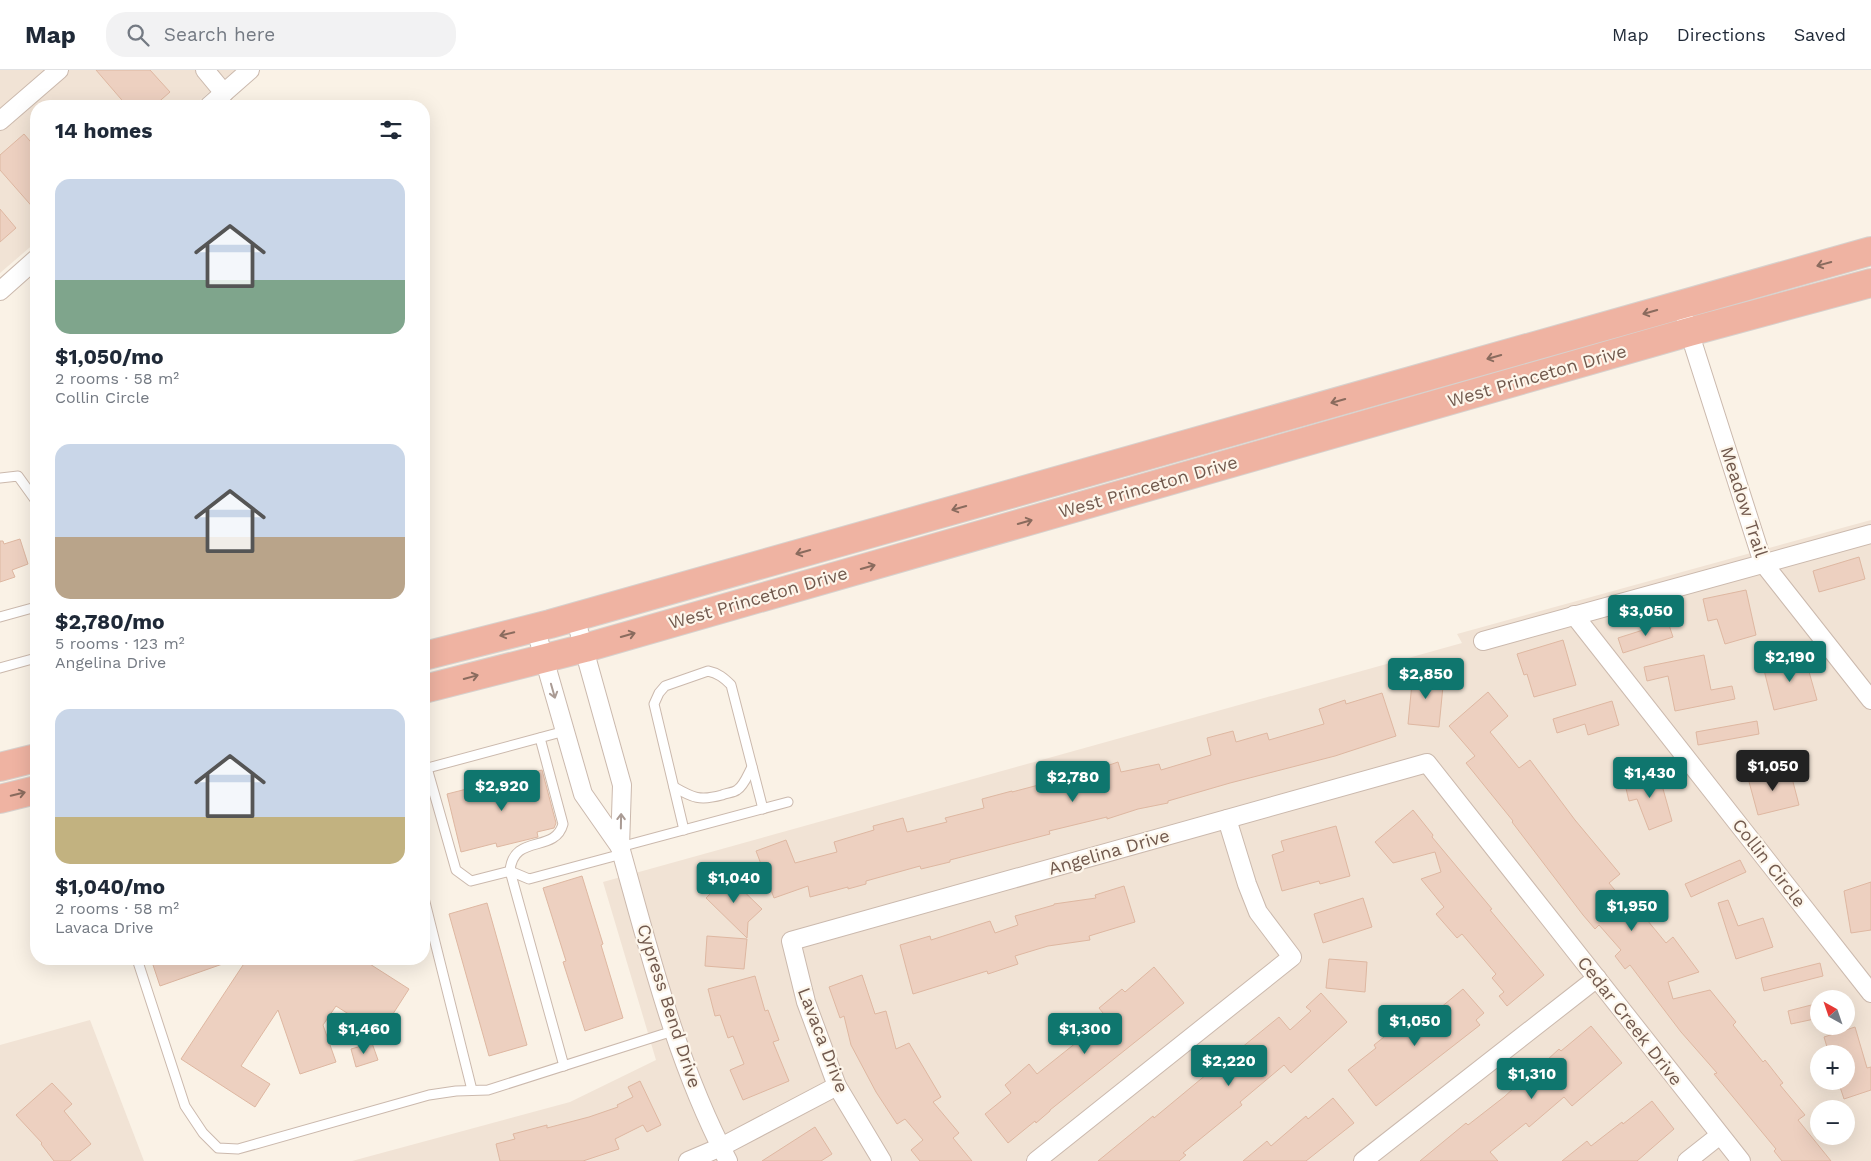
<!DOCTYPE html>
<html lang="en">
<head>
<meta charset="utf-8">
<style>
  :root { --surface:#fff; --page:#f2f2f3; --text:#1f2937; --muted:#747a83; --line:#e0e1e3; --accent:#0f766e }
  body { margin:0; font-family:"Work Sans",sans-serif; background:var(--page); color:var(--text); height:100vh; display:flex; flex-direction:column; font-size:19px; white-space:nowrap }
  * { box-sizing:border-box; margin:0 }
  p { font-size:16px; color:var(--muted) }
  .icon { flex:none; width:28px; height:28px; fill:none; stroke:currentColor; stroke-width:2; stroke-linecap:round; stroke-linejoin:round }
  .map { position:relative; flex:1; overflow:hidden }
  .drawer { position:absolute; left:30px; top:30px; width:400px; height:865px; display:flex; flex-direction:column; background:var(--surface); border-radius:20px; box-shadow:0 5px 20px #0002 }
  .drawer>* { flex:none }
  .needle { width:32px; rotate:320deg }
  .buttons { position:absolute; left:1810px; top:920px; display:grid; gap:10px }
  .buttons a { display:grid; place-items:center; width:45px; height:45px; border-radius:50%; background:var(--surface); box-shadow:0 5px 20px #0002; font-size:25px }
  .price { position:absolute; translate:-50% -42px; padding:0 11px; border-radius:5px; background:var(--accent); color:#fff; font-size:16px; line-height:32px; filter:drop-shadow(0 1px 2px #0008) }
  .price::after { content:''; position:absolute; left:50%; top:30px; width:15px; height:11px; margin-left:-8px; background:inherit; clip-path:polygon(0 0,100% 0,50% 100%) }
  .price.selected { background:#222; color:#fff }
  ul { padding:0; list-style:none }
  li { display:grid; align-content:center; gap:10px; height:265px; padding:0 25px }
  li span { display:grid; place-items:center; height:155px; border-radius:15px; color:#555 }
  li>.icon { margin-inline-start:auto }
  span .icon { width:90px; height:90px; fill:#fffc; stroke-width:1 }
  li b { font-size:21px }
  h2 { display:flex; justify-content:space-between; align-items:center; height:60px; padding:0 25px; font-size:21px }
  header { display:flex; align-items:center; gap:30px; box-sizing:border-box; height:70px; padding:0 25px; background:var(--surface); border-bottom:1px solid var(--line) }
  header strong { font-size:24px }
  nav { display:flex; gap:28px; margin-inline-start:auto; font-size:18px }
  .search { width:350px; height:45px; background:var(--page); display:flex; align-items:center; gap:12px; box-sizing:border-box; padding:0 18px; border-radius:20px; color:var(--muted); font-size:19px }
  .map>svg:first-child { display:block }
</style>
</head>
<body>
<header>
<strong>Map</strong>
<div class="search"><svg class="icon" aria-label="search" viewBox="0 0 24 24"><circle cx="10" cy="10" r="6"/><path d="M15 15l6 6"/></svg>Search here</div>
<nav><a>Map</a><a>Directions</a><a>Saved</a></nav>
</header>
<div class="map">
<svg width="1871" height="1091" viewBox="0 0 1871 1091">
  <rect width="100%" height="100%" fill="#faf2e6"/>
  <g fill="#f1e3d5" fill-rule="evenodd">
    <polygon points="0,0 235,0 193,36 36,36 36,172 0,203"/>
    <path d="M1871,450v641h-1519l218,-59 86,-42 -53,-178 859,-239 -5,-9zM1819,929h27v27h-27zM1819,984h27v27h-27zM1819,1039h27v27h-27z"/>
    <polygon points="90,950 144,1091 0,1091 0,975"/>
  </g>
  <g fill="#edd0c0" stroke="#deb7a1">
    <polygon points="96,0 150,0 170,22 154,36 127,36"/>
    <polygon points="24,64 36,78 36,141 0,100 0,85"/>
    <polygon points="0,139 16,158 0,172"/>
    <polygon points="20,469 28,494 12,500 15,507 0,512 0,471 3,471 4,474"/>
    <polygon points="1859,487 1865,509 1819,522 1813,501"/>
    <polygon points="1746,520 1756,565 1725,574 1717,549 1708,551 1703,529"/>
    <polygon points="1668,552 1673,567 1623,583 1618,568"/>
    <polygon points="1563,570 1576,615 1534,627 1527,604 1524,605 1517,584"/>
    <polygon points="1804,584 1817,630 1774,640 1763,596"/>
    <polygon points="1704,585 1711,620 1732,616 1735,629 1675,641 1668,606 1647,611 1644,597"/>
    <polygon points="1413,603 1444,606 1439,657 1408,654"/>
    <polygon points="1488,622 1508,646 1490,662 1519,698 1530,690 1575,750 1620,804 1609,813 1639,849 1643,845 1666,873 1673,867 1699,902 1668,912 1673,929 1710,920 1736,952 1733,955 1763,992 1765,990 1783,1013 1780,1015 1805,1045 1798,1050 1831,1091 1782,1091 1774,1081 1776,1079 1714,1004 1717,1003 1681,962 1630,895 1625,899 1615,886 1621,880 1599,855 1595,859 1583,845 1512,752 1513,751 1466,693 1475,686 1449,656"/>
    <polygon points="1382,623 1396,666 1335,686 1230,713 1168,731 1168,733 1138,739 1107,749 1107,747 1049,761 1050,764 950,790 950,792 921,799 920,796 866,811 866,814 848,819 848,817 810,827 808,816 774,828 756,781 786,770 795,793 837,782 834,772 874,760 873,756 903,748 907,762 947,752 945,748 984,738 982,729 1012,721 1012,722 1050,712 1052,722 1095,711 1092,701 1118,692 1121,702 1159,694 1161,700 1211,685 1207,668 1233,661 1236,672 1267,663 1269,670 1324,654 1319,639 1345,630 1346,634"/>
    <polygon points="1612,631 1619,655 1588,665 1585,654 1557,663 1553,649"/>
    <polygon points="1757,651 1759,664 1698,675 1696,662"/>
    <polygon points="542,700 556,753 554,758 537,762 538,767 497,777 496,773 461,782 447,724"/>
    <polygon points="1787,700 1790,708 1792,708 1799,735 1758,745 1748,708"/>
    <polygon points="1658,701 1672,751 1649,760 1637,729 1629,731 1624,710"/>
    <polygon points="1413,740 1433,765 1432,767 1492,839 1490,840 1544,905 1507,936 1499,926 1504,922 1492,908 1496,904 1462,864 1457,868 1436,844 1444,837 1421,809 1441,802 1435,782 1393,793 1375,772"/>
    <polygon points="1336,756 1350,806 1320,814 1319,811 1282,821 1272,785 1284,781 1281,771"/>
    <polygon points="1740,790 1746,802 1691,827 1685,814"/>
    <polygon points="582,806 603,874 601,875 623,948 585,961 563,892 566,891 543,818"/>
    <polygon points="728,806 762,839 748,852 747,868 706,828"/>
    <polygon points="1871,812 1871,860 1851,863 1844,821"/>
    <polygon points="1124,816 1135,852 1089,866 1090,870 1048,876 1015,886 1018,894 988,904 987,901 913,924 900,875 930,866 931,870 990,851 995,863 1018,855 1015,846 1054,835 1054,834 1096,828 1095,825"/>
    <polygon points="1363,828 1372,857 1323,873 1314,844"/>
    <polygon points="1728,830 1738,856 1763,848 1773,877 1736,889 1718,833"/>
    <polygon points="487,833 527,975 489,986 449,844"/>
    <polygon points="707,866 747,869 744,899 705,896"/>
    <polygon points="151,889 231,889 231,891 160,916"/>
    <polygon points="247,889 362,889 409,919 380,964 336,936 323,955 336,992 300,1004 278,940 241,996 270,1014 255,1037 181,989"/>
    <polygon points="1329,889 1367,892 1365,922 1326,918"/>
    <polygon points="1820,893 1823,906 1764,921 1761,908"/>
    <polygon points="1154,897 1184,933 1050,1040 1050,1041 1036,1053 1035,1051 1008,1073 985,1044 1011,1023 1005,1015 1029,994 1037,1004 1107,948 1099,938 1122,919 1125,922"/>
    <polygon points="862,905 875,944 886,941 896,979 909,973 941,1027 933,1032 959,1063 953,1068 972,1091 920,1091 911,1080 923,1070 905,1049 897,1054 876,1022 851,975 844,946 840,948 829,917"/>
    <polygon points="755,906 765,941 768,940 779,970 773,972 789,1011 743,1030 730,1000 744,994 733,966 728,968 720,945 715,946 708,919"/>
    <polygon points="1463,919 1484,943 1476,950 1480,955 1376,1036 1348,1000 1376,978 1374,975 1394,959 1397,963 1429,936 1434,943"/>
    <polygon points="1321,923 1347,952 1291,1003 1284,995 1240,1032 1242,1035 1183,1083 1186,1085 1179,1091 1098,1091 1153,1046 1154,1048 1207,1004 1208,1005 1279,947 1290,960 1311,941 1306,937"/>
    <polygon points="1819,933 1819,948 1791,954 1788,941"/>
    <polygon points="1591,956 1622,993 1572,1036 1564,1027 1529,1057 1526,1053 1490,1082 1498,1091 1420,1091 1466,1053 1468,1055 1504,1027 1526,1007 1531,1013 1551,996 1546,991 1559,979 1561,981"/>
    <polygon points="1855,957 1867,998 1871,997 1871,1020 1844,1029 1838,1011 1846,1011 1846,984 1829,984 1824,967"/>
    <polygon points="372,973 378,990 356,997 351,979"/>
    <polygon points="640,1011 661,1055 647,1062 643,1055 615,1069 619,1079 583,1091 500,1091 496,1074 515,1069 513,1064 547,1055 547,1058 589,1047 618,1037 617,1035 633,1027 628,1017"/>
    <polygon points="52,1013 72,1034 64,1041 91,1074 70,1091 54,1091 41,1074 42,1073 16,1045"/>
    <polygon points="1333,1028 1354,1053 1306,1091 1243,1091 1267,1071 1271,1076 1306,1046 1308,1049"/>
    <polygon points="1652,1031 1674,1059 1637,1091 1562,1091 1587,1071 1591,1076 1622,1052 1623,1054"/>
    <polygon points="815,1057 832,1084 821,1091 762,1091"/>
  </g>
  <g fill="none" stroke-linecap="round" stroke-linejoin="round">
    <g stroke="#cbb9ad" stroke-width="11">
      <g id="lane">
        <polyline points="0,408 18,406 36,431"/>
        <polyline points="0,547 36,537"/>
        <polyline points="0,598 36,588"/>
        <path d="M540,668l23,86c-8,30 -50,9 -53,47l19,8 93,-25"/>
        <polyline points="427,698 456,800 471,811 510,801 564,996"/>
        <polyline points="424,699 565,661"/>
        <path d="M674,717c19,11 26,14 48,8 4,-2 11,-2 15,-5 7,-4 11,-16 15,-23"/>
        <path d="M684,760l-30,-126 5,-11 6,-7 43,-15c10,2 16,7 23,14l32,124"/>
        <polyline points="620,777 788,732"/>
        <polyline points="424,828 472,1020"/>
        <polyline points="137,889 185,1036 203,1063 218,1078 238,1079 429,1025 456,1021 488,1020 673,961"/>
      </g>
    </g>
    <g stroke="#cbb9ad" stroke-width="20">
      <g id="street">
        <polyline points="205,0 224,23"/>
        <polyline points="209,36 250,0"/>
        <polyline points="0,51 59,0"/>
        <polyline points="0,221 36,189"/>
        <polyline points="1686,252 1763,493 1871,630"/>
        <polyline points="1574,545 1871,923"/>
        <polyline points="535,557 583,724 620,777 622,715 575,547"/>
        <polyline points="1483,571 1871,464"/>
        <path d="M620,777c30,107 56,215 108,314"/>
        <polyline points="688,1091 721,1077 837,1016"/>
        <polyline points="882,1091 837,1016 806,932 791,871 1427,693 1741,1091"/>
        <polyline points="1036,1091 1292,887 1258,842 1247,814 1227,749"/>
        <polyline points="1363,1091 1597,908"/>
        <polyline points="1687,1091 1720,1065"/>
      </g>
    </g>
    <g stroke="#d7d1cd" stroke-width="30">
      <g id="highway">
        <polyline points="424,586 550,554 1871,181"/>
        <polyline points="424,619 585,578 1689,262 1871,213"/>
        <polyline points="0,697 36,688"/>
        <polyline points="0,729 36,720"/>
      </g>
    </g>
    <use href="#lane" stroke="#fff" stroke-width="9"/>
    <use href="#street" stroke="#fff" stroke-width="18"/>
    <use href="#highway" stroke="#efb3a2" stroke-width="28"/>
  </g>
  <defs><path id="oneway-shaft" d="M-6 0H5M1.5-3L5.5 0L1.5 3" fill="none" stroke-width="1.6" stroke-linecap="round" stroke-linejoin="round" transform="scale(1.25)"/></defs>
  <g stroke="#8a6b5e">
    <use href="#oneway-shaft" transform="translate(1824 194) rotate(165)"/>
    <use href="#oneway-shaft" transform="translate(1650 242) rotate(164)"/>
    <use href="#oneway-shaft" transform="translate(1494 287) rotate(164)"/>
    <use href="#oneway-shaft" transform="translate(1338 331) rotate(164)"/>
    <use href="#oneway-shaft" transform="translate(959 438) rotate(164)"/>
    <use href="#oneway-shaft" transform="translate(1025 452) rotate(-16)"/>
    <use href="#oneway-shaft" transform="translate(803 482) rotate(164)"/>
    <use href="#oneway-shaft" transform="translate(868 497) rotate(-16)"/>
    <use href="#oneway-shaft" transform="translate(507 564) rotate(166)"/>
    <use href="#oneway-shaft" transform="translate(628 565) rotate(-16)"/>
    <use href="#oneway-shaft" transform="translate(471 607) rotate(-15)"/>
    <use href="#oneway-shaft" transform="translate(18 724) rotate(-14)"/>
  </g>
  <g stroke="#aa9b94">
    <use href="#oneway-shaft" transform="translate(553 621) rotate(74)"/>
    <use href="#oneway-shaft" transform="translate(621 751) rotate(-89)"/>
  </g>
  <g text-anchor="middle" stroke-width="4.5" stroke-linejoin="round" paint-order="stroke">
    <g font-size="18" fill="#71594d" stroke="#fdf6eb">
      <text transform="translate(1537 306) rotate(-16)" y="6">West Princeton Drive</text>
      <text transform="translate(1148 417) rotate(-16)" y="6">West Princeton Drive</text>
      <text transform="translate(1744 432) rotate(72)" y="6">Meadow Trail</text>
      <text transform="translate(758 528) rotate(-16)" y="6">West Princeton Drive</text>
      <text transform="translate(1109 782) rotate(-16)" y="6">Angelina Drive</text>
      <text transform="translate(1769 793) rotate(52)" y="6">Collin Circle</text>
      <text transform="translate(669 936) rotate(72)" y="6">Cypress Bend Drive</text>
      <text transform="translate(1630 951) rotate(52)" y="6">Cedar Creek Drive</text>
      <text transform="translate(823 970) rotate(69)" y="6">Lavaca Drive</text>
    </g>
  </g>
</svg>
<div class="buttons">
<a><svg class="needle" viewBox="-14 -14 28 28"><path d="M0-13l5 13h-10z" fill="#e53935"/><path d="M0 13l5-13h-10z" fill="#747a83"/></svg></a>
<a>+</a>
<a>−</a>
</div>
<b class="price" style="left:1646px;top:567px">$3,050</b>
<b class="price" style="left:1790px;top:613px">$2,190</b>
<b class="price" style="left:1426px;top:630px">$2,850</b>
<b class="price selected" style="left:1773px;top:722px">$1,050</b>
<b class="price" style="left:1650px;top:729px">$1,430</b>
<b class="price" style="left:1073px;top:733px">$2,780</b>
<b class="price" style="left:502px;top:742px">$2,920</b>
<b class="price" style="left:734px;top:834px">$1,040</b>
<b class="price" style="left:1632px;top:862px">$1,950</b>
<b class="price" style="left:1415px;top:977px">$1,050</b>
<b class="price" style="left:364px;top:985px">$1,460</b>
<b class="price" style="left:1085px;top:985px">$1,300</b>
<b class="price" style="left:1229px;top:1017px">$2,220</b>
<b class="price" style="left:1532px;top:1030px">$1,310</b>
<section class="drawer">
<h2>14 homes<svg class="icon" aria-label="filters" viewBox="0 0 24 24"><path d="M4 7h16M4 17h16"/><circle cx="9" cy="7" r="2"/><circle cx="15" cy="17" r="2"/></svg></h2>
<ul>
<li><span style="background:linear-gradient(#c9d6e8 65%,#7fa58c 0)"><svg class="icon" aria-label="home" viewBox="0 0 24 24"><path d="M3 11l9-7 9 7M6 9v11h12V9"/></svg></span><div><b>$1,050/mo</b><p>2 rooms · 58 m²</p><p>Collin Circle</p></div></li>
<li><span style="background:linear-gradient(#c9d6e8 60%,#b9a48a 0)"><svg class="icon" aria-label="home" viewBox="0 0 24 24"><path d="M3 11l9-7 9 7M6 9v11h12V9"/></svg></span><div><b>$2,780/mo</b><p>5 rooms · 123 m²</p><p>Angelina Drive</p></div></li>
<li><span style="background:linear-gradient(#c9d6e8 70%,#c2b280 0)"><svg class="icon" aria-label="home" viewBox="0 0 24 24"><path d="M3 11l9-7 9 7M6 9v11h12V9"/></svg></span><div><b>$1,040/mo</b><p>2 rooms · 58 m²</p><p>Lavaca Drive</p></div></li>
</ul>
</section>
</div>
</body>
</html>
